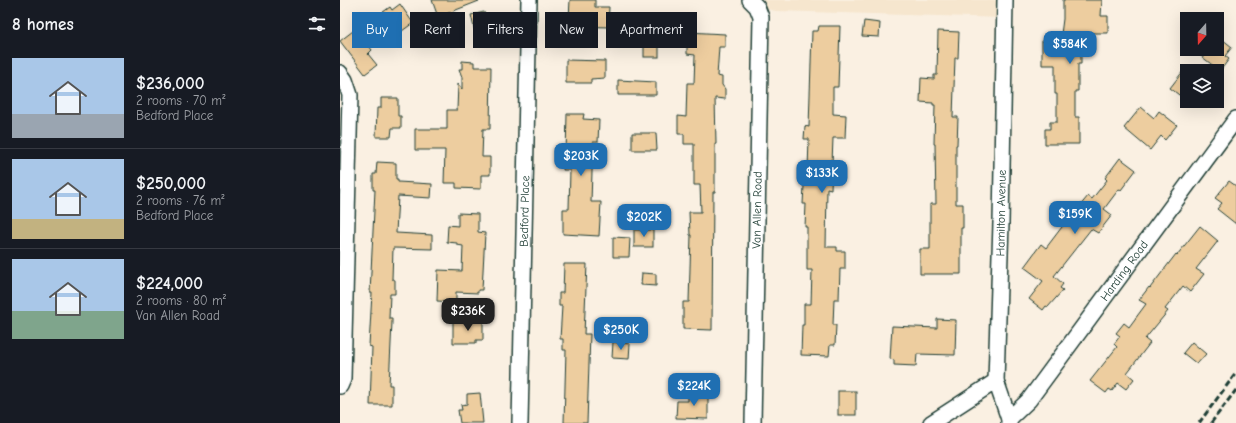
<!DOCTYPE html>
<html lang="en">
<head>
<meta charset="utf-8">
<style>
  :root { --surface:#171b24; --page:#20242c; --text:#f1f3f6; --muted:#9ea1a6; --line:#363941; --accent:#1f6fb2 }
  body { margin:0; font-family:"Comic Neue",sans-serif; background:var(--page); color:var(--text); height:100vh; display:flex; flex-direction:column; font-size:15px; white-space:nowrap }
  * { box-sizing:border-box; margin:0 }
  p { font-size:13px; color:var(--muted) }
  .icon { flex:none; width:22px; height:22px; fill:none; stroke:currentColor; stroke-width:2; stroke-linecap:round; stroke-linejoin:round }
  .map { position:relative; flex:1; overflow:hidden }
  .panel { display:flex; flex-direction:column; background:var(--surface); width:340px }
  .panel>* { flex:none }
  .guide { position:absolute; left:12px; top:12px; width:380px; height:36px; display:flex; gap:8px }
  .needle { width:26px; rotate:200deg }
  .buttons { position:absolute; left:840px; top:12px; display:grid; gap:8px }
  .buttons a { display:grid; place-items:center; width:44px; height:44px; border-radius:0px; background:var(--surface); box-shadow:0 4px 16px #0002; font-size:20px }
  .price { position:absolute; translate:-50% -34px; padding:0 9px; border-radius:8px; background:var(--accent); color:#fff; font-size:13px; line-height:26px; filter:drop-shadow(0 1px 2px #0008) }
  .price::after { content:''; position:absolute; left:50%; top:24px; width:12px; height:9px; margin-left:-6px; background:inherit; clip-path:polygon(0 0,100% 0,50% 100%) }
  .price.active { background:#222; color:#fff }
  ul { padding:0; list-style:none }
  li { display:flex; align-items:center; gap:12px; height:100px; padding:0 12px }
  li+li { border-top:1px solid var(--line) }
  li span { display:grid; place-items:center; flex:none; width:112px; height:80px; border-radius:0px; color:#555 }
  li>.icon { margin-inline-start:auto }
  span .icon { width:48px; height:48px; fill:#fffc; stroke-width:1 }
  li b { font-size:17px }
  h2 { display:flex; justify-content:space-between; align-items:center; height:48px; padding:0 12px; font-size:17px }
  .chip { padding:0 14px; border-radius:0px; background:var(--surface); box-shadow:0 4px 16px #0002; font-size:14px; line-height:36px }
  .chip.active { background:var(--accent); color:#fff }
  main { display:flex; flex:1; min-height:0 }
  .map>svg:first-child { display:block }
</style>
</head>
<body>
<main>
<section class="panel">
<h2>8 homes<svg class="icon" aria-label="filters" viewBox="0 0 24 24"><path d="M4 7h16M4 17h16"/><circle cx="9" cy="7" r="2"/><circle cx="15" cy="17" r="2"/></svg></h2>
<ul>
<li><span style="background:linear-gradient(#a9c7e8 70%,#9aa5b1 0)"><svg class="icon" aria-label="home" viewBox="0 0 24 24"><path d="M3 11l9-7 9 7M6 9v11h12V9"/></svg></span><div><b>$236,000</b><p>2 rooms · 70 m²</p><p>Bedford Place</p></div></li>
<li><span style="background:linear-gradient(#a9c7e8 75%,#c2b280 0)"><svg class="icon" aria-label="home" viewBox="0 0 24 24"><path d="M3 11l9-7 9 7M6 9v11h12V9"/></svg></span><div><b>$250,000</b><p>2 rooms · 76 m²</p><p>Bedford Place</p></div></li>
<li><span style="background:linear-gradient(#a9c7e8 65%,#7fa58c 0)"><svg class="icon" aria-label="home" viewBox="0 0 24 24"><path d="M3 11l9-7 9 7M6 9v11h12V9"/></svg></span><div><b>$224,000</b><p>2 rooms · 80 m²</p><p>Van Allen Road</p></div></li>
</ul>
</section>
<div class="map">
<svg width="896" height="423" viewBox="0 0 896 423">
  <rect width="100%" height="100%" fill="#faf0e2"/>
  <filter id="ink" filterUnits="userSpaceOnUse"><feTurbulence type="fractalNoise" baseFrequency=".025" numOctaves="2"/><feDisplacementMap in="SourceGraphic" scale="8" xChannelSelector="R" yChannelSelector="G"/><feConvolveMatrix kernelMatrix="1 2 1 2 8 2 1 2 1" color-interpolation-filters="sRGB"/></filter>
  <g filter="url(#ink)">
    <polygon fill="#f6e6ce" points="410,0 665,0 664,18 436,11 417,7"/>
    <g fill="#edcd9f" stroke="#1f3d34">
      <polygon points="92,0 138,0 139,1 98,17"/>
      <polygon points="230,0 255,0 255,7 269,7 268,27 234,26 234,19 229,19"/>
      <polygon points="723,0 762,0 761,16 768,16 768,33 741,33 741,64 738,64 738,91 735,91 735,117 739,117 739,144 705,144 705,129 710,129 710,122 717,122 717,94 715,94 715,65 702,65 702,41 720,42 723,19"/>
      <polygon points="60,4 73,23 62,31 61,30 57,33 53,27 32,43 32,44 29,46 32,50 28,54 37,65 25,74 0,41 13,31 14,33 50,7 52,10"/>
      <polygon points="144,12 148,29 135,32 131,15"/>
      <polygon points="524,21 540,23 539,37 522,36"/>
      <polygon points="479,26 500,26 498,87 493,87 493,114 506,115 505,138 493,138 491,189 487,188 486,247 497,247 497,251 505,251 505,269 500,269 499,299 494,299 493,325 496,325 495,345 490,345 489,356 461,355 462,325 464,325 464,304 471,304 472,270 467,270 467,227 465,227 466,204 463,204 464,186 464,169 468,169 469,139 464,139 465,126 469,127 472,31 478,31"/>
      <polygon points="598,31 619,32 618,58 615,58 613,117 618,117 617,145 616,145 616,204 623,204 623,228 621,228 621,274 580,274 580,249 590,249 590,204 596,204 595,144 594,144 595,105 593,105 593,103 580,102 581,78 594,79 594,75 597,75"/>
      <polygon points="347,32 385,34 385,47 379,47 377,76 382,77 382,85 385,89 385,99 375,98 376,144 375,144 375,192 373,192 372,330 343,329 343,302 349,302 351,235 350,235 349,212 361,212 360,185 354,185 354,144 344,144 344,134 338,134 338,116 346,117 347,83 354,83 355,55 347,54"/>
      <polygon points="877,35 892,47 885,56 889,59 880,71 852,49 877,49"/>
      <rect x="304" y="39" width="15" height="18"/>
      <polygon points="226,60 265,61 265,78 251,79 251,83 226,83"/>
      <polygon points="122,61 134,62 134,67 151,67 150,129 143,129 142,157 150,157 150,175 141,175 141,189 116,188 116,183 104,183 105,150 75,150 75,129 107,129 107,110 117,110 118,84 122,89 122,77 119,69 122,69"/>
      <polygon points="847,66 847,101 830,88"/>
      <polygon points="278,80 316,82 316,95 278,95"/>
      <polygon points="41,98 58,98 58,116 61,116 61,128 52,128 51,137 36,137 37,108 41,108"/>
      <polygon points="801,107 814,118 819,111 837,125 825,140 821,136 810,150 784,128"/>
      <polygon points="227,114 244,114 243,119 259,120 258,142 253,142 251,202 261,202 259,236 223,234 223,209 229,209 230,170 223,170 224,154 226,154"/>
      <polygon points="292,133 316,133 317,150 292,150"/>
      <polygon points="780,158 796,170 781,190 779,189 764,209 772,215 758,233 751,229 714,276 723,284 720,288 723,290 708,307 706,306 703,310 689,299 703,281 684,267 701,244 706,248 728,219 728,218 737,205 739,207 748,196 752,199 767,180 765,178"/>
      <polygon points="37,162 56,163 56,179 58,179 58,182 92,184 91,198 58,196 56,233 92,235 92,249 53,248 52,279 55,280 55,294 50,294 49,318 52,318 52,322 49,385 52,385 52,405 30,405 32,347 29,346 32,293 30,293 35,190 33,190 33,174 36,174"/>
      <polygon points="889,181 896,186 896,224 877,209 882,203 875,198"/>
      <polygon points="118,213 138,214 138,232 145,233 142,290 138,290 138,293 116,292 116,302 97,301 98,270 122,271 123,246 117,245 117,243 107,242 108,225 118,226"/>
      <polygon points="860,226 878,241 856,269 864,274 850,292 843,286 825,309 828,311 805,339 810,343 787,373 794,379 786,389 778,383 772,391 769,389 766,393 750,381 777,347 774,344 780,336 776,333 784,323 789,327 806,304 799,300 809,287 810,288 836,254 837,255"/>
      <rect x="294" y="230" width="19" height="17"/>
      <polygon points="273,237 290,238 289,257 273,257"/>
      <polygon points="224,264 247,264 244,334 250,334 247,423 224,423 226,350 223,350 223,339 220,339 222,306 219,306 219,293 223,293"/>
      <polygon points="302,273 316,274 316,286 301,285"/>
      <polygon points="597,319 616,320 615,355 577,354 576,366 554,365 554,360 550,359 552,326 597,328"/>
      <polygon points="113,321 143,321 143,340 136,340 136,343 113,343"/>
      <polygon points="273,342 290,344 289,359 272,358"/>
      <polygon points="852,342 866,354 857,364 843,353"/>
      <rect x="498" y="391" width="18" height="24"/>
      <polygon points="348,392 368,393 368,419 336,418 337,401 348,401"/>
      <polygon points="140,393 143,423 120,423 118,410 122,410 121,405 127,404 127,394"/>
    </g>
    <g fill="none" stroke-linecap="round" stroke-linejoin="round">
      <g stroke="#1f3d34" stroke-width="18">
        <g id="minor">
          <polyline points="410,0 417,7 421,17 413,423"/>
          <polyline points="665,0 661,223 656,381 669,419 669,423"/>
          <polyline points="0,73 5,80 10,95 3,379 0,386"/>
          <path id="s1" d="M669,419l20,-19 207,-281"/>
          <path id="s2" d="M180,423l9,-423"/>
          <polyline points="591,423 656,381"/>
        </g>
      </g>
      <use href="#minor" stroke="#fff" stroke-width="15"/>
      <g stroke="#1f3d34" stroke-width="3" stroke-dasharray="6 3" stroke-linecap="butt">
        <polyline points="859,423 896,373"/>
        <polyline points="871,423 896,390"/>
      </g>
    </g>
  </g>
  <g text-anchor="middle" stroke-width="3" stroke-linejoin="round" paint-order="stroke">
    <g font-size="12" fill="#1f3d34" stroke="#fff">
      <text transform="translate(417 210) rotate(-89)" y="4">Van Allen Road</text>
      <text dy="4" stroke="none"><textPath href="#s2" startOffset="212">Bedford Place</textPath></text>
      <text transform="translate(661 213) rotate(-89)" y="4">Hamilton Avenue</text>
      <text dy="4" stroke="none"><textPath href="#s1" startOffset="188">Harding Road</textPath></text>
    </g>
  </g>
</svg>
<div class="buttons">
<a><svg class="needle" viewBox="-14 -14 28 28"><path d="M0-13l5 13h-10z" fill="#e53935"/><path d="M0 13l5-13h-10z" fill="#9ea1a6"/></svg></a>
<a><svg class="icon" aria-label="layers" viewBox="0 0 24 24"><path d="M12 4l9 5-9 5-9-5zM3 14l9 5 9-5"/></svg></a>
</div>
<b class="price" style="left:730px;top:65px">$584K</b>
<b class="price" style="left:241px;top:177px">$203K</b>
<b class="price" style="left:482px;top:194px">$133K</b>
<b class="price" style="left:735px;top:235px">$159K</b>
<b class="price" style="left:304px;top:238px">$202K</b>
<b class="price active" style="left:128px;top:332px">$236K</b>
<b class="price" style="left:281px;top:351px">$250K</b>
<b class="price" style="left:354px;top:407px">$224K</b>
<div class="guide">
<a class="chip active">Buy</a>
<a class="chip">Rent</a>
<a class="chip">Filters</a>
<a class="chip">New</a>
<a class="chip">Apartment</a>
</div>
</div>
</main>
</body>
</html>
